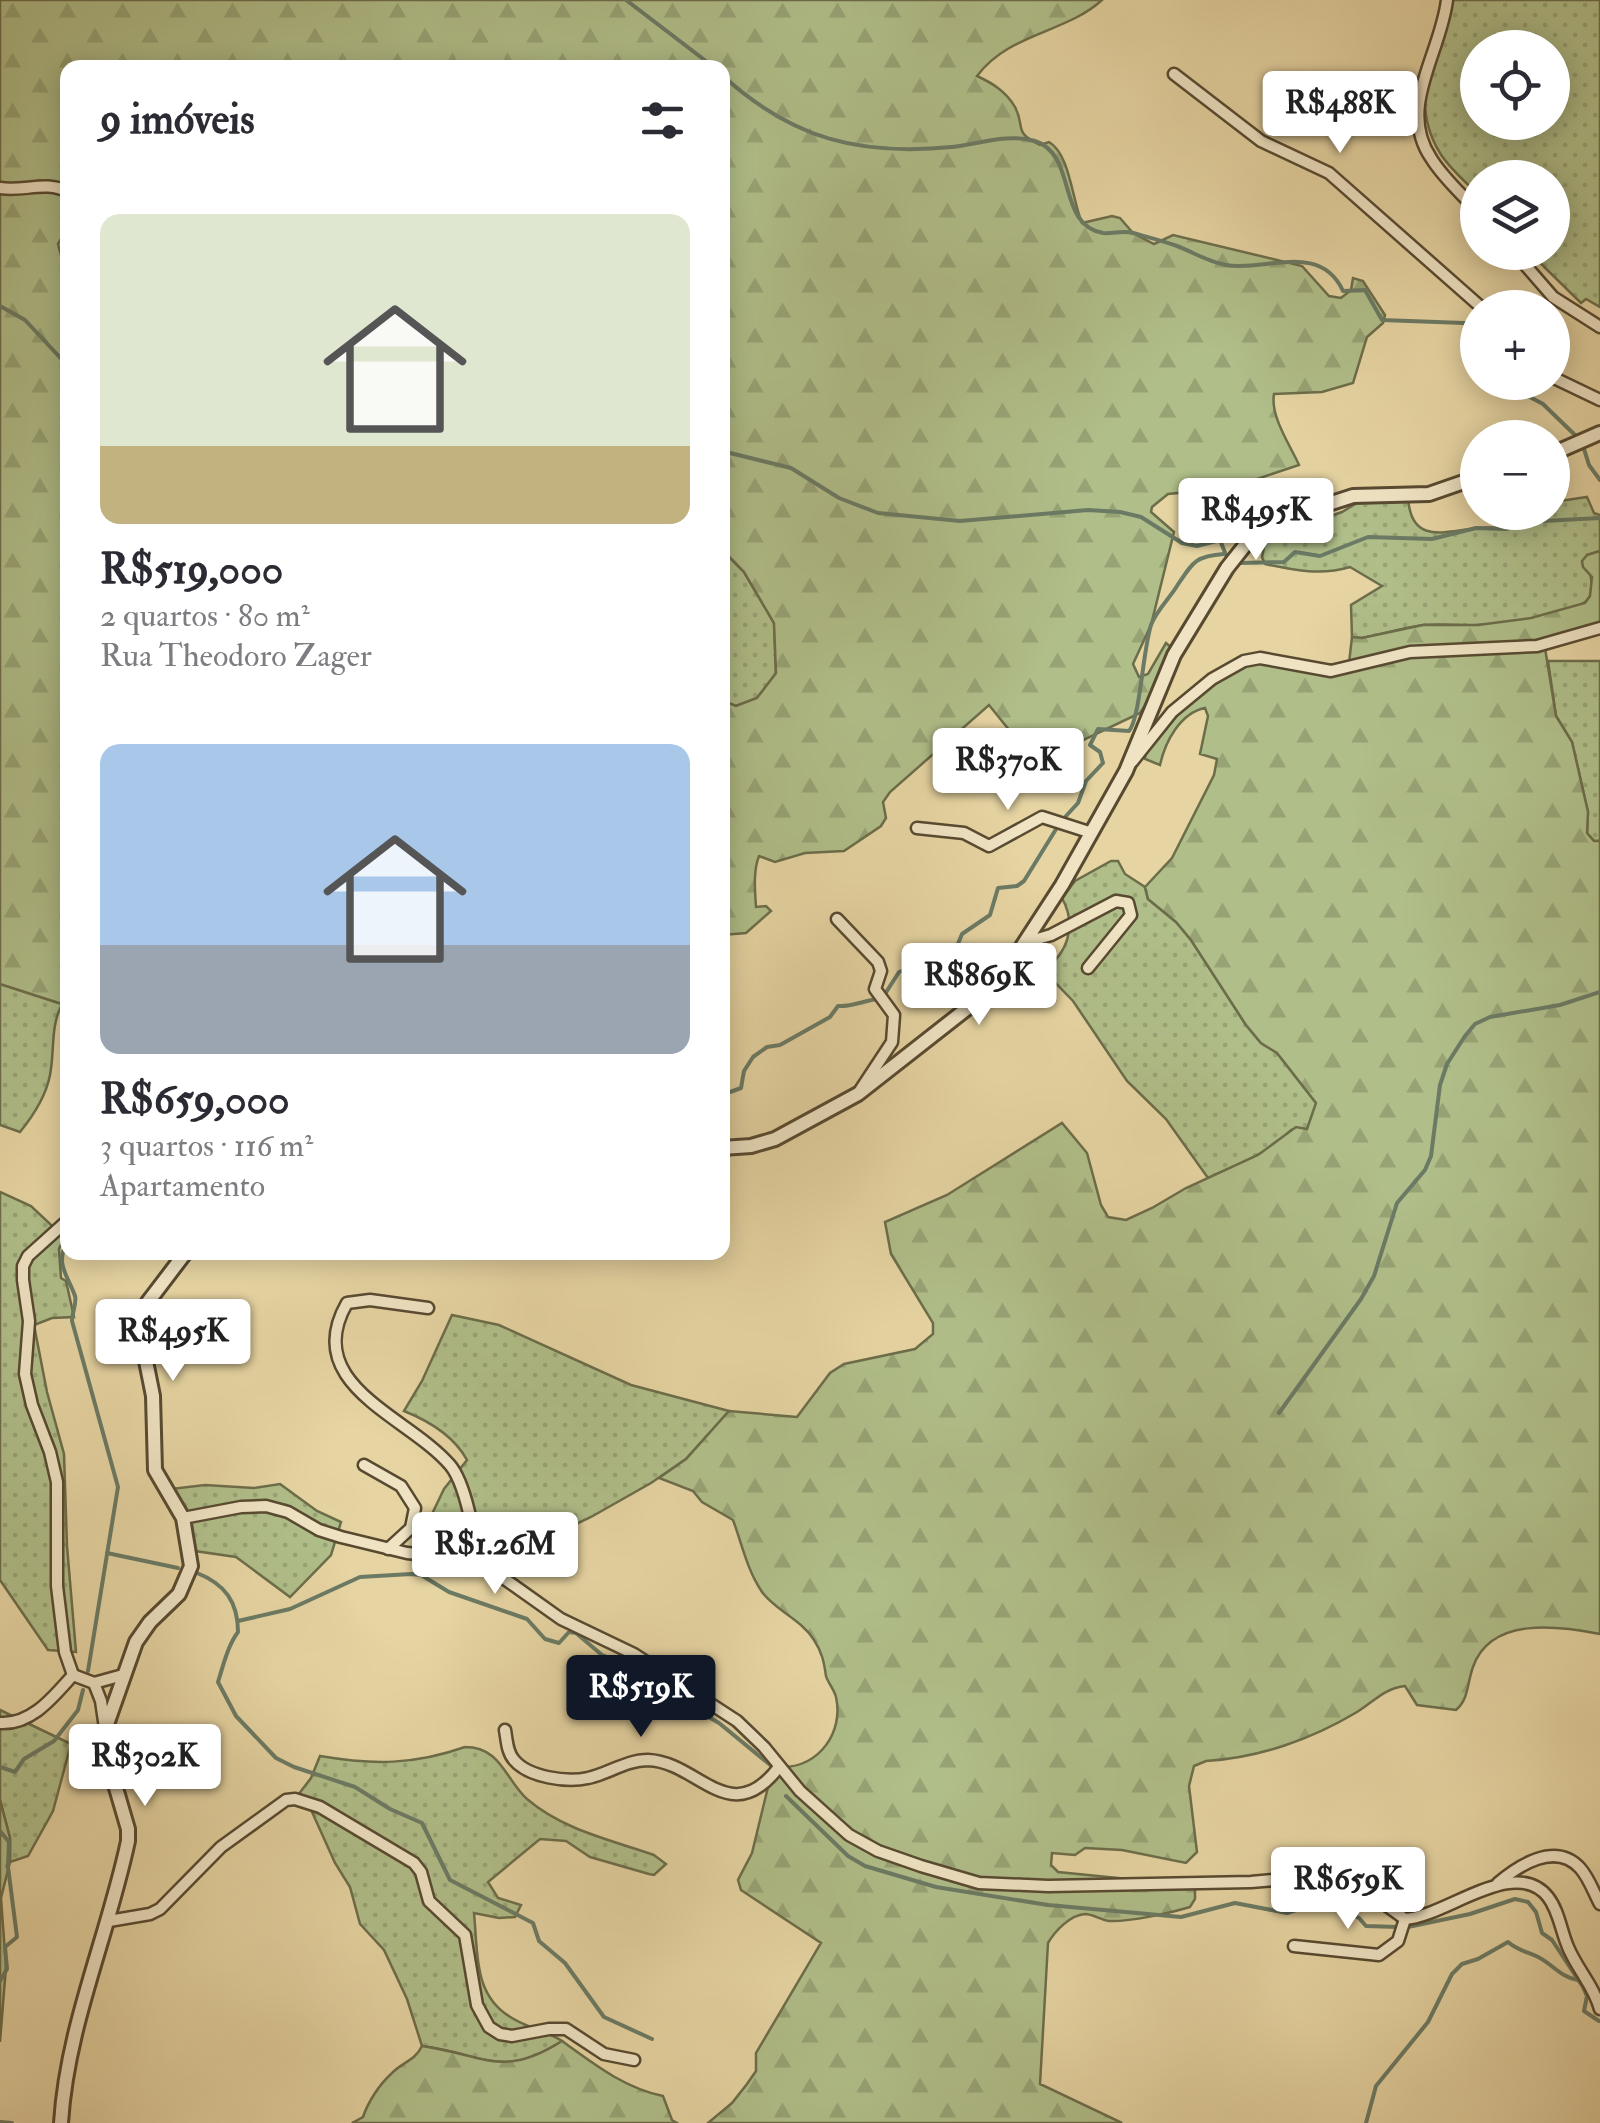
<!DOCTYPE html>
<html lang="pt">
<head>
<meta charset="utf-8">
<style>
  :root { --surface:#fff; --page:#f2f2f3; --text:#2b2b33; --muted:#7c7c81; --accent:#111827 }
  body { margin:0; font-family:"IM FELL Double Pica",serif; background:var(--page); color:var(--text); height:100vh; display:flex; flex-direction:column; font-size:38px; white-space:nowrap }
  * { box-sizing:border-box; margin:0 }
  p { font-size:32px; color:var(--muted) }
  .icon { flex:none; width:55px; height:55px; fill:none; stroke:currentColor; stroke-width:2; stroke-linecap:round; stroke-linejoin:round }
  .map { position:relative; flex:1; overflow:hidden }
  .details { position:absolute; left:60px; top:60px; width:670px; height:1200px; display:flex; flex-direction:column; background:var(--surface); border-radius:20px; box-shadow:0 5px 25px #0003 }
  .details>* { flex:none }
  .buttons { position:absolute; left:1460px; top:30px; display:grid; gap:20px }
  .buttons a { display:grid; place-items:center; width:110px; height:110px; border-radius:50%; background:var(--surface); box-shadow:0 5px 25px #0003; font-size:50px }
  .price { position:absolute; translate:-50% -85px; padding:0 22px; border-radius:10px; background:#fff; color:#222; font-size:32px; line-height:65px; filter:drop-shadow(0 2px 5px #0008) }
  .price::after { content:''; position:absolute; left:50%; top:60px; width:30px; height:22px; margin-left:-15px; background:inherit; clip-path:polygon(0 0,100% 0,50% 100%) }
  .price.current { background:var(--accent); color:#fff }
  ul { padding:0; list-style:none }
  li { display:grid; align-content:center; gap:20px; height:530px; padding:0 40px }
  li span { display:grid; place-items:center; height:310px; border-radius:20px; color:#555 }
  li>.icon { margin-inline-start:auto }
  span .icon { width:180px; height:180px; fill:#fffc; stroke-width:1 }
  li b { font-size:42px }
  h2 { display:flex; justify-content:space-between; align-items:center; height:120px; padding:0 40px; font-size:42px }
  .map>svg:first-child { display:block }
</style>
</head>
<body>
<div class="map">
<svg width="1600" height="2123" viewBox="0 0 1600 2123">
  <defs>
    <pattern id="grass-dots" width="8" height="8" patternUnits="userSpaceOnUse" patternTransform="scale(2.5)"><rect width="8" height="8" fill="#b0be89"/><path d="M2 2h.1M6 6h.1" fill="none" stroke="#97a375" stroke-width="1.8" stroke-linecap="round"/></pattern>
    <pattern id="forest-firs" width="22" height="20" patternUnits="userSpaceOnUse" patternTransform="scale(2.5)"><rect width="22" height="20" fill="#b0be89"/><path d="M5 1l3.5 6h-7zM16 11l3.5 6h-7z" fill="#97a375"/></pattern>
  </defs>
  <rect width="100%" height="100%" fill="#e6d4a2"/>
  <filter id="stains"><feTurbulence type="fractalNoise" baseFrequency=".002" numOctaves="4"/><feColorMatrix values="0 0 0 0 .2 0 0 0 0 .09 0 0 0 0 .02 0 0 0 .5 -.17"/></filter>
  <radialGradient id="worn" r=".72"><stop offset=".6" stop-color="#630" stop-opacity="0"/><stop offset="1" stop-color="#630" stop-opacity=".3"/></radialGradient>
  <g fill="url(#grass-dots)" stroke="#6c6d4a" stroke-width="2.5" fill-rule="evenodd">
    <path d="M1453,0h147v307l-14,-8 -5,4 -51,-50 22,-1v-74h-74l-1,16c-12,-13 -28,-26 -37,-41 -32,-51 -6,-103 13,-153zM1478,48h74v74h-74z"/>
    <path d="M1587,497l7,16 6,2v36l-13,4c0,14 10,31 1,44 -11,16 -91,25 -111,26 -18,1 -37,-2 -54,0 -20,3 -41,9 -61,13l-10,-1 -1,-32 31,-19 -32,-19c-30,9 -56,3 -85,-3l-3,-7 4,-19 76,-26 15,-9 51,-5c4,57 52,25 90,30l9,-7 -1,-8 46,-1 1,-10z"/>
    <polygon points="722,550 744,572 774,623 776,674 757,698 736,706 723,701"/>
    <polygon points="1548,661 1600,661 1600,841 1594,841 1587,833 1588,812 1572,742 1556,716"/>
    <path d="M1111,861h7l7,13 20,13 3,12 28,23 15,18 55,85 15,18 16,10 40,51 -10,25 -16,1c-23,24 -53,34 -83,48l-42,-59 -39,-38 -54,-80 -30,-31c25,-16 34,-45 19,-72l13,-17z"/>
    <path d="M0,984l62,20c-12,24 -7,45 -12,71 -4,21 -17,41 -30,57l-20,-7z"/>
    <polygon points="0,1192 31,1206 64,1237 59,1249 61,1278 66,1281 74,1317 52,1318 34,1325 47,1392 64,1454 67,1546 76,1652 48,1650 0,1580"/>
    <path d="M452,1315l47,10 132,60 98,26 -43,48 -35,24 -60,34 -89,42c-21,-15 -61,-22 -70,-45l12,-25 23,-29c-13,-24 -38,-39 -63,-49l18,-30z"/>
    <polygon points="280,1484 317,1511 341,1522 331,1555 290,1597 236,1557 195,1551 171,1489 205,1485 254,1488"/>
    <polygon points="0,1710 71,1744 53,1811 28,1856 10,1862 10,1838 0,1800"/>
    <path d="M465,1747c36,0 40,32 62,52 36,31 84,41 127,56l12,9 -12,11 -5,-1 -59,-17 -24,-16 -26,-2 -52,43 10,16 23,7 -6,12 -16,1 -25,-5c4,40 -1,83 38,105 16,10 35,13 50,23 -62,39 -76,13 -140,5l-15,-47 -23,-49 -24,-26 -10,-37 -15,-24 -27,-60 -10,-8 13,-17 9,-22c53,9 94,9 145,-9z"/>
  </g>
  <g fill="url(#forest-firs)" stroke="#6c6d4a" stroke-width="2.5">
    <path d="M0,0h1102c-36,33 -93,33 -125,76 15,7 29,15 38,31 11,21 -3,24 25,38l9,-3c21,12 23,58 33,81l30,-7 8,2 13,15 21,11 19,-9 129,31 27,30 12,2 10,-8 2,-12 10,3 22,34 -2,8 -16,14 -14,46 -31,9 -48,2c-4,22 16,51 25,71l-69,23 -62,6 -16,13 -1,5 23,20 -23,93 -18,39 6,13 9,-3 18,-31 14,12 -40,58 -61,29 -14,13 -12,23 -23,-22 -41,-51 -99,87 -7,10 3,16 -5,8 -37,25 -39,2 -30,9 -16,-6c-6,15 -4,35 -3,51l10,-1 5,5 -25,22 -23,2v-234l13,5 21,-8 19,-25 -2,-50 -30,-51 -21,-22 -1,-482h-654l-1,161 -9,15 9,34 -4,20v55l5,15 -1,629 -5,7 -62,-20z"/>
    <path d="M1600,551v71l-53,18 -2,8 11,68 16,26 16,70 -1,21 7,8h6v793c-41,-8 -109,-18 -127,33 -6,16 -4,32 -17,43l-39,-5 -12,-19c-20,2 -32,16 -48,26 -45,27 -98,46 -151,49l-12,5 -5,20 8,66 -11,11 -64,-13 -37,-2 -10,7 -23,-2 -1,12 7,7 130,13 7,5v9l-5,8c-20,6 -60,15 -81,14 -8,-1 -16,-7 -24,-7 -15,1 -30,17 -37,29l-8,141 82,39h-414l24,-20 15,-19 9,-13v-18l65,-110 -80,-53 -3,-10 14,-27 16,-66 15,-20c36,0 61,-35 53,-70 -2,-8 -8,-14 -10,-21 -2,-14 -4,-24 -12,-36 -12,-20 -38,-29 -52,-48 -15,-22 -20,-48 -29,-72l-31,-18 -9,-11 -34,-13 27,-19 43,-48 68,6 33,-44 14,-9 71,-15 18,-15v-11l-42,-69 -6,-32 62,-27 115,-72 25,30 14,52 7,12 18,3 26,-12 34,-20 72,-33 38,-28 11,2 9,-26 -39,-50 -16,-10 -15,-18 -55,-85 -15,-18 -28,-23 -3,-12 27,-29 42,-83 3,-16 -17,-5 8,-38 -3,-8c-25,5 -40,34 -45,57l-15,-6c0,-43 74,-81 105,-102l83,10 16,-4 3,-26 10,1 61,-13h55l53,-7 54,-15 5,-7 2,-19 -9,-10 -1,-6 5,-6z"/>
    <polygon points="0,1800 10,1838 10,1862 1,1898 6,1967 0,2042"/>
    <path d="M562,2041c32,23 62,47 101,55l9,24 5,3h-325l11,-6c5,-15 16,-32 28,-43 11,-12 24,-13 31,-28 62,9 81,33 140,-5z"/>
  </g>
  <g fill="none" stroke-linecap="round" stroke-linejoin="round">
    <g stroke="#6b7a64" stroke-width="4">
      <polyline points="626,0 715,68"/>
      <path d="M722,75c70,64 137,81 230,72 26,-3 57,-14 83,-6 43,14 21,84 68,92 10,1 20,-3 30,0 14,4 30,8 44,13 16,6 31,16 49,19 39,7 94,-24 117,26l22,-1 17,30 82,3 14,4"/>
      <polyline points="0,306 25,320 68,366"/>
      <polyline points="1527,382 1528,396 1543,404 1576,436"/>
      <polyline points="1584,449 1589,465 1600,480"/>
      <polyline points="730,453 791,468 839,498 878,513 960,521 1088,510 1120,512 1141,517 1182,543 1197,546 1220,540 1226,555"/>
      <polyline points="1240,563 1284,562 1295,552 1320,556 1368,537 1432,539 1476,528 1507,529 1524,522 1600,518"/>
      <path d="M1066,816l12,-13 8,-22 17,-18 -3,-11 -10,-7 8,-16 31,2c11,-12 14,-82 22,-106 5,-14 18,-26 26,-39 16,-24 18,-30 47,-32"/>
      <polyline points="885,994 899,972 915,966 922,959 936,960 955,951 962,934 990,915 998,888 1017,886 1024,881 1058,826"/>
      <path d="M722,1095l19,-7 3,-17 9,-14 14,-10 13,-2 50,-28 8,-11c13,1 25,-5 39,-7"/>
      <path d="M68,1241c-14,22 0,35 7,55 2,6 -3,17 -3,25l46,166 -30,184"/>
      <polyline points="1279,1413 1361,1299 1374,1276 1397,1203 1425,1170 1431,1156 1440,1085 1447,1064 1465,1036 1475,1024 1490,1017 1560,1005 1600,992"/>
      <polyline points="107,1553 178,1568"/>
      <path d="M197,1573c28,11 41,29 41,59 -10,13 -15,34 -20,50l18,34 40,42 18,9 61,20 35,22 32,14 28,57 83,43 6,18 26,22 39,54 48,22"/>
      <polyline points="238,1621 290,1609 360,1577 411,1574 421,1575 449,1592 527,1619 545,1639 559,1643 569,1632 576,1633 602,1655 644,1673 673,1696 719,1723 774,1768"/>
      <polyline points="0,1767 15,1772 24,1759 54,1741 78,1710 83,1690"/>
      <polyline points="786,1796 848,1856 865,1866 936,1887 1048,1905 1181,1917 1235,1903 1287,1913 1323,1901 1359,1918 1366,1926 1398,1927"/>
      <polyline points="0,1831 9,1842 8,1867 17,1937 5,1947 7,1969 0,1981"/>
      <polyline points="1408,1927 1470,1914 1515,1899 1528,1902 1536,1912 1542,1933 1552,1940 1583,1987 1587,1996 1584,2011 1599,2021"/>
      <polyline points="0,2122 12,2123"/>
      <path d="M1366,2123l10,-37 52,-64 24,-48 10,-10 16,-5 30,-17c10,9 21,10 32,16 14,8 21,19 38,22"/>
    </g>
    <g stroke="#584a31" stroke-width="15">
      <g id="minor">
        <path d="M1447,0c-6,53 -50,108 -16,158 12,20 31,36 47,54"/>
        <polyline points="1174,74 1261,141 1329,173 1482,308"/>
        <path d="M0,188c24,4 46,-8 68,4"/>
        <polyline points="1514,252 1553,297 1600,327"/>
        <polyline points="1552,377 1600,400"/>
        <polyline points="1132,762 1172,712 1212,679 1244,661 1260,658 1331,671 1410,652 1537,646 1600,628"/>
        <polyline points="917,828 964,833 989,846 1042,817 1092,833"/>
        <polyline points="837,919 878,962 881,971 875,989 894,1015 892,1042 861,1089"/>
        <polyline points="1024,943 1051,935 1116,901 1128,903 1131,915 1088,968"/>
        <path d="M428,1308l-58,-8 -23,3c-47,82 61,113 103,162 16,19 24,69 28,95"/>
        <polyline points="364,1465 401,1486 415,1508 411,1528 388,1549"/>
        <path d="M183,1518l58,-11 25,-1 22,6 31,18 22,7 66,16 71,7 83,59 73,35 103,67 27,26 36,44 49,44 29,16 43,15 58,17 69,3 203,-4 79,-7 28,10 47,34c40,-2 110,-64 143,-22 11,14 13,34 20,50 9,22 26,39 32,62"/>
        <polyline points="73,1675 94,1683 101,1701 105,1728"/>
        <polyline points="94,1683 123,1675"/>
        <path d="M0,1723c32,2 54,-27 73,-48l-8,-23 -8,-66v-104l-7,-30 -18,-47 -7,-31 4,-53 -6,-41v-14l5,-10 40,-36"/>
        <path d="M505,1730c2,11 2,22 9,30 14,17 53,23 74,18 20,-4 38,-18 60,-18 51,2 82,71 131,7"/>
        <path d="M1498,1883c20,-17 57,-42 82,-15 9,10 14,25 20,36"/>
        <polyline points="109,1921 150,1914 160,1909 221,1847 286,1800 295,1799 320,1807 414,1863 421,1872 429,1901 465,1935 477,2005 489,2027 500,2034 512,2036 549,2029 566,2029 604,2054 634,2060"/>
        <polyline points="1294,1946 1379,1955 1398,1941 1405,1919"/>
      </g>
    </g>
    <g stroke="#584a31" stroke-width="18">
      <g id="tertiary">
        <polyline points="1552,454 1600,433"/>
        <polyline points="722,1148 751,1146 775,1139 858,1094 997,985 1062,885 1126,771 1174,655 1227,568 1250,539 1313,509 1353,496 1429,494 1478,477"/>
        <path d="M61,2123c6,-97 47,-187 67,-282v-12l-19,-65 -4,-34 31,-88 14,-20 29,-28 12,-28 -8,-48 -28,-48 -2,-74 -13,-65 8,-29 38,-50"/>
      </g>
    </g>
    <use href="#minor" stroke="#efe3c3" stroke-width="10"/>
    <use href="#tertiary" stroke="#efe3c3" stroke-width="12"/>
  </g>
  <rect width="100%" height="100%" filter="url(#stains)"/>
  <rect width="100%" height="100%" fill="url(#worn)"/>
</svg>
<div class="buttons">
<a><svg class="icon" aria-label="locate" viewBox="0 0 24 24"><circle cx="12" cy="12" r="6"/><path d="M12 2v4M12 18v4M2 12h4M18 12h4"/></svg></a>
<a><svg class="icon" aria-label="layers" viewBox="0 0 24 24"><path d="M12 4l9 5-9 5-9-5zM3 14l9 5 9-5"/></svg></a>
<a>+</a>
<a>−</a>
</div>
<b class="price" style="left:1340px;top:156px">R$488K</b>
<b class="price" style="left:1256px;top:563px">R$495K</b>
<b class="price" style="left:1008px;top:813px">R$370K</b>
<b class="price" style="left:979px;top:1028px">R$869K</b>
<b class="price" style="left:173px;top:1384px">R$495K</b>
<b class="price" style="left:495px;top:1597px">R$1.26M</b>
<b class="price current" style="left:641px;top:1740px">R$519K</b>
<b class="price" style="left:145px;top:1809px">R$302K</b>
<b class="price" style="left:1348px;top:1932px">R$659K</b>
<section class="details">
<h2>9 imóveis<svg class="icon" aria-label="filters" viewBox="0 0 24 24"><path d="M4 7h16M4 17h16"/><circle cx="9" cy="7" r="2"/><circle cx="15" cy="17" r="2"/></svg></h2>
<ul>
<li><span style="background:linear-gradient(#dfe7d0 75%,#c2b280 0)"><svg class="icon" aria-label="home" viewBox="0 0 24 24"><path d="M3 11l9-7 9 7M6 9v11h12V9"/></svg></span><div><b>R$519,000</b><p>2 quartos · 80 m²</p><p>Rua Theodoro Zager</p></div></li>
<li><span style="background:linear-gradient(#a9c7e8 65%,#9aa5b1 0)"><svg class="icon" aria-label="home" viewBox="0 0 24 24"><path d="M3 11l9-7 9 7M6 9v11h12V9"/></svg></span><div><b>R$659,000</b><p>3 quartos · 116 m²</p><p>Apartamento</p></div></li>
</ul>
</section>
</div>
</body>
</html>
